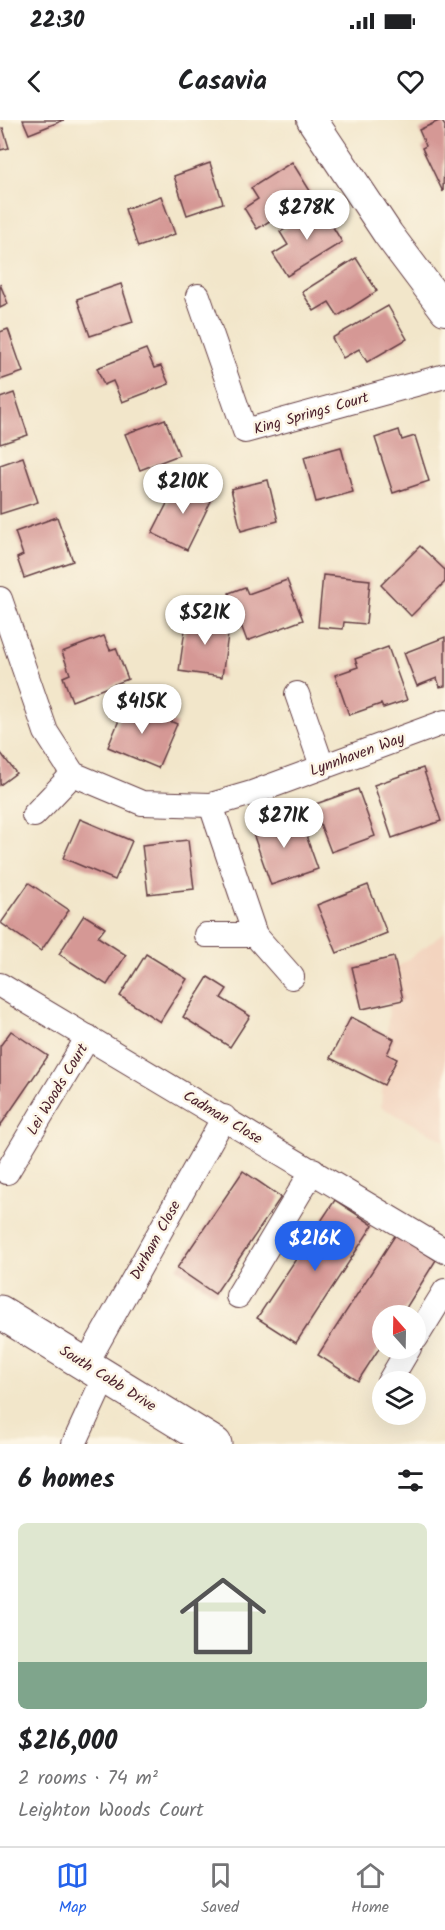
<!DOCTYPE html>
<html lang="en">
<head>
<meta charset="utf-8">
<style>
  :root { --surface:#fff; --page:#f6f6f6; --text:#202124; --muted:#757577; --line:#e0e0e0; --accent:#2563eb }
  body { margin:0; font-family:Kalam,sans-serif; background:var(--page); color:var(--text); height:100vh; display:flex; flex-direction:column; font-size:22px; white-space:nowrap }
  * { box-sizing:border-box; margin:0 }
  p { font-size:20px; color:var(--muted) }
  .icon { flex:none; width:33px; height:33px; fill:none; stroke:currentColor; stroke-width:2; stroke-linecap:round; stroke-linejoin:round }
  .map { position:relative; height:1324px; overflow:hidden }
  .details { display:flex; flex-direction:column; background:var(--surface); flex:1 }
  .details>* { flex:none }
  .needle { width:39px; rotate:340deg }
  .fabs { position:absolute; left:372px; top:1185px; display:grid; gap:12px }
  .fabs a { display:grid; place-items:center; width:54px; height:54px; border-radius:50%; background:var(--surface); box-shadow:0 6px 24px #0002; font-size:30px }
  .price { position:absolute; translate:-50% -51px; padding:0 14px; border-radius:21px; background:#fff; color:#222; font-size:20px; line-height:39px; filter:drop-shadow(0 2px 3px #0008) }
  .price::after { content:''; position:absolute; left:50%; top:36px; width:18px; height:14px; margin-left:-9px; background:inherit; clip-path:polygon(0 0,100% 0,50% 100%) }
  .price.on { background:var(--accent); color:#fff }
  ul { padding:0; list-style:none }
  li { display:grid; align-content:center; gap:12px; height:318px; padding:0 18px }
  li+li { border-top:2px solid var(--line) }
  li span { display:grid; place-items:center; height:186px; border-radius:9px; color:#555 }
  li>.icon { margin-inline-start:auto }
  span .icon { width:108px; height:108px; fill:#fffc; stroke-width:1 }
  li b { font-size:26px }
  h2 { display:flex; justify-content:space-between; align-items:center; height:72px; padding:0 18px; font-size:26px }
  .status { display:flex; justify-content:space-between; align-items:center; height:42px; padding:0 30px; background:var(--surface); direction:ltr }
  .status svg { height:16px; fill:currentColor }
  header { display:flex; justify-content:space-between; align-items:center; height:78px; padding:0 18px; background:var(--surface); font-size:27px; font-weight:600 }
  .tab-bar { display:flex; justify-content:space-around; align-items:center; height:84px; border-top:2px solid var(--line); background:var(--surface); font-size:16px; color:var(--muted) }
  .tab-bar a { display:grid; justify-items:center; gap:3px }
  .tab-bar .on { color:var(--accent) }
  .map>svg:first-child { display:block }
</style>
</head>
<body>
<div class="status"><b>22:30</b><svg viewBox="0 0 49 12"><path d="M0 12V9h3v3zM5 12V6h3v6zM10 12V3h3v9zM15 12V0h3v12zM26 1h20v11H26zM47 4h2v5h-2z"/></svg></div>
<header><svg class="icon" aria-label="back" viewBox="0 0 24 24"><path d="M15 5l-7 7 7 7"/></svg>Casavia<svg class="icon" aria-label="heart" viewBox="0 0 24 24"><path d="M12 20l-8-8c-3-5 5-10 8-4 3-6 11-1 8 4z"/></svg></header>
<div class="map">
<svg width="445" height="1324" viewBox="0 0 445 1324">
  <rect width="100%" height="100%" fill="#fcf5e5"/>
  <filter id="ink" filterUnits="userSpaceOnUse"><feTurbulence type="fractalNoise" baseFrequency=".0167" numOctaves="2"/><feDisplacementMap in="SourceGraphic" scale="12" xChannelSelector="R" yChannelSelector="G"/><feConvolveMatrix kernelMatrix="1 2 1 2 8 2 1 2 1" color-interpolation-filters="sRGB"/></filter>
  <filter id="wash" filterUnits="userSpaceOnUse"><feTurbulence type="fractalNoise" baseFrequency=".008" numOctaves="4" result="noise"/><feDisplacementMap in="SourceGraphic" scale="24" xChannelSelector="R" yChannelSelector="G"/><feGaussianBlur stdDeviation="1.35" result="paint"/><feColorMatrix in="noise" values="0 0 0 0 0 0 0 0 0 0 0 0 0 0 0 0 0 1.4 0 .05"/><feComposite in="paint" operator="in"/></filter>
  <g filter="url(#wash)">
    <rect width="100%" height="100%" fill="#f2e6ca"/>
    <polygon fill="#f3d4bf" points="445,812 445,1021 381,987 392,851"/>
    <g id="blocks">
      <g fill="#d59895">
        <polygon points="23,0 64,0 29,14"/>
        <polygon points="441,0 445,6 443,72 422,28 426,26 419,10"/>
        <polygon points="3,8 9,28 0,30 0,9"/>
        <polygon points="292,42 312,74 257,109 244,88 258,79 251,68"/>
        <polygon points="210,43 223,83 187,95 174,56"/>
        <polygon points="161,76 175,114 138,127 125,89"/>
        <polygon points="321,87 342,122 287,156 273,134 288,125 280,112"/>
        <polygon points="356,138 377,171 338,196 329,182 314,191 302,172"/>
        <polygon points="0,164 8,184 0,188"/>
        <polygon points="121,164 133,202 90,216 77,179"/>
        <polygon points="388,186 407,219 367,242 359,229 343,238 332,218"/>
        <polygon points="8,209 23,252 0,260 0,212"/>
        <polygon points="146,229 154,248 161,246 169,264 122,282 113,261 104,265 97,248"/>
        <polygon points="14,273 28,315 0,324 0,278"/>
        <polygon points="165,299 179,335 140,350 125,314"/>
        <polygon points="399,310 402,320 415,316 429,361 393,373 375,318"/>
        <polygon points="341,327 353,372 316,382 304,337"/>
        <polygon points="23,337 38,382 0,394 0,345"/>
        <polygon points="179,360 213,377 187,430 152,413"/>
        <polygon points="268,360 278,401 241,411 231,369"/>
        <polygon points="57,397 73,441 24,458 17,438 23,435 15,412"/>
        <polygon points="420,426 445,450 445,462 411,496 381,465"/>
        <polygon points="323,455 370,460 366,504 344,502 343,509 318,507"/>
        <polygon points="287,460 303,500 247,521 229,473 245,467 248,474"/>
        <polygon points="187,496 230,501 222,557 179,551"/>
        <polygon points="104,516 110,530 116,528 128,559 72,581 63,557 70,554 62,532"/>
        <polygon points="445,517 445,566 440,567 437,558 417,566 404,533"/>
        <polygon points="388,527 407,580 383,588 381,584 349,595 335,555 358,547 355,539"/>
        <polygon points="126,583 177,604 158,648 108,627"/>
        <polygon points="0,632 16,653 0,665"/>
        <polygon points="423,648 441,701 392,718 374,665"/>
        <polygon points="358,669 375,716 331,732 313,685"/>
        <polygon points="274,696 277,704 299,696 318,749 271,765 250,705"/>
        <polygon points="80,699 132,721 115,760 63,738"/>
        <polygon points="188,720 194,769 148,774 142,725"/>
        <polygon points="29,763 69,790 41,831 1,803"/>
        <polygon points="368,765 387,813 337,833 317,785"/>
        <polygon points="84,795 105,808 98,817 126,835 107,865 59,834"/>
        <polygon points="146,834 187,859 160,902 120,876"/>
        <polygon points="394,837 403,880 362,889 352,847"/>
        <polygon points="208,857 227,869 221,878 250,896 230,927 183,897"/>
        <polygon points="351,897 394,919 387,934 397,939 384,965 330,938"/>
        <polygon points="11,911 48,936 0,1006 0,926"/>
        <polygon points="243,1051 281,1077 215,1174 177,1148"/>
        <polygon points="335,1080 373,1105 296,1223 257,1198"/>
        <polygon points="396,1114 436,1140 401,1196 382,1196 382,1224 358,1261 318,1235"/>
      </g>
    </g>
  </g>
  <g filter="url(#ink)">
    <use href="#blocks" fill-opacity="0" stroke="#633d43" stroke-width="1.5"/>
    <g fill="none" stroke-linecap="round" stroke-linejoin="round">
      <g stroke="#633d43" stroke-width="26">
        <g id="minor">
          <polyline points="198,176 245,311 445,256"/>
          <polyline points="0,479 46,612 73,654 142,683 211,685 252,673 445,602"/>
          <polyline points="297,574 322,646"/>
          <polyline points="211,685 255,815 292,857"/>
          <polyline points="34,695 73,654"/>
          <polyline points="206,815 255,815"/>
          <polyline points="0,865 445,1131"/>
          <polyline points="7,1052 88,917"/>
          <polyline points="238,1176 313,1050"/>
          <polyline points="416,1218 445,1171"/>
          <polyline points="86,1244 224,997"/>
          <polyline points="389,1262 409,1228"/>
          <polyline points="74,1324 105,1256"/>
        </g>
      </g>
      <g stroke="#633d43" stroke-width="32">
        <polyline id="tertiary" points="312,0 388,114 445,190"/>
      </g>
      <g stroke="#633d43" stroke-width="35">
        <polyline id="primary" points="0,1192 215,1324"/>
      </g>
      <use href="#minor" stroke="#fff" stroke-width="24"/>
      <use href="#tertiary" stroke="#fff" stroke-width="30"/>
      <use href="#primary" stroke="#fff" stroke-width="33"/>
    </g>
  </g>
  <g text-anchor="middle" stroke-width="5" stroke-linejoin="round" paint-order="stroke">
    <g font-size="15" fill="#4a1f2b" stroke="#fcf5e5">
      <text transform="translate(311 293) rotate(-16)" y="5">King Springs Court</text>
      <text transform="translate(357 634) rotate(-20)" y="5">Lynnhaven Way</text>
      <text transform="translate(57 969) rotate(-59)" y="5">Lei Woods Court</text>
      <text transform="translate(223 997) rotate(31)" y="5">Cadman Close</text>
      <text transform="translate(155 1120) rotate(-61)" y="5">Durham Close</text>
      <text transform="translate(108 1258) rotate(32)" y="5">South Cobb Drive</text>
    </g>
  </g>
</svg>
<div class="fabs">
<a><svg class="needle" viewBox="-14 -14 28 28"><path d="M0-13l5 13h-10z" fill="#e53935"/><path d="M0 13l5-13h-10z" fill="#757577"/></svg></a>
<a><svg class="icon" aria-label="layers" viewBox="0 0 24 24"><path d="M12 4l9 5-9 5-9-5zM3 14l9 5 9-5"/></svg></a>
</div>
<b class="price" style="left:307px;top:121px">$278K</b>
<b class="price" style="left:183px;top:395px">$210K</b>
<b class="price" style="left:205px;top:526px">$521K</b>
<b class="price" style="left:142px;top:615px">$415K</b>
<b class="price" style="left:284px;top:729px">$271K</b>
<b class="price on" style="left:315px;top:1152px">$216K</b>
</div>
<section class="details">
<h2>6 homes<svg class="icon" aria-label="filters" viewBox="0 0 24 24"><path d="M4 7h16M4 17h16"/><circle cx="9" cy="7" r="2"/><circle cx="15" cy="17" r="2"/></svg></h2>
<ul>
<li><span style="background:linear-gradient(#dfe7d0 75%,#7fa58c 0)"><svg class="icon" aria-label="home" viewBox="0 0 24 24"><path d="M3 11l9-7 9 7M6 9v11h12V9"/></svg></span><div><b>$216,000</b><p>2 rooms · 74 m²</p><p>Leighton Woods Court</p></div></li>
</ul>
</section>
<nav class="tab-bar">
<a class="on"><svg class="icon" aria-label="map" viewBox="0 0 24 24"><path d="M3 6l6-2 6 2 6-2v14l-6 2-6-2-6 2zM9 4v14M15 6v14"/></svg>Map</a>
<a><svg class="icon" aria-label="saved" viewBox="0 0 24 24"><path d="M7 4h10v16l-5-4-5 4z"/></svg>Saved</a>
<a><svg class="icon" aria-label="home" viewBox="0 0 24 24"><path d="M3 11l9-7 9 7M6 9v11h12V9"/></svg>Home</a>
</nav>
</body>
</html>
